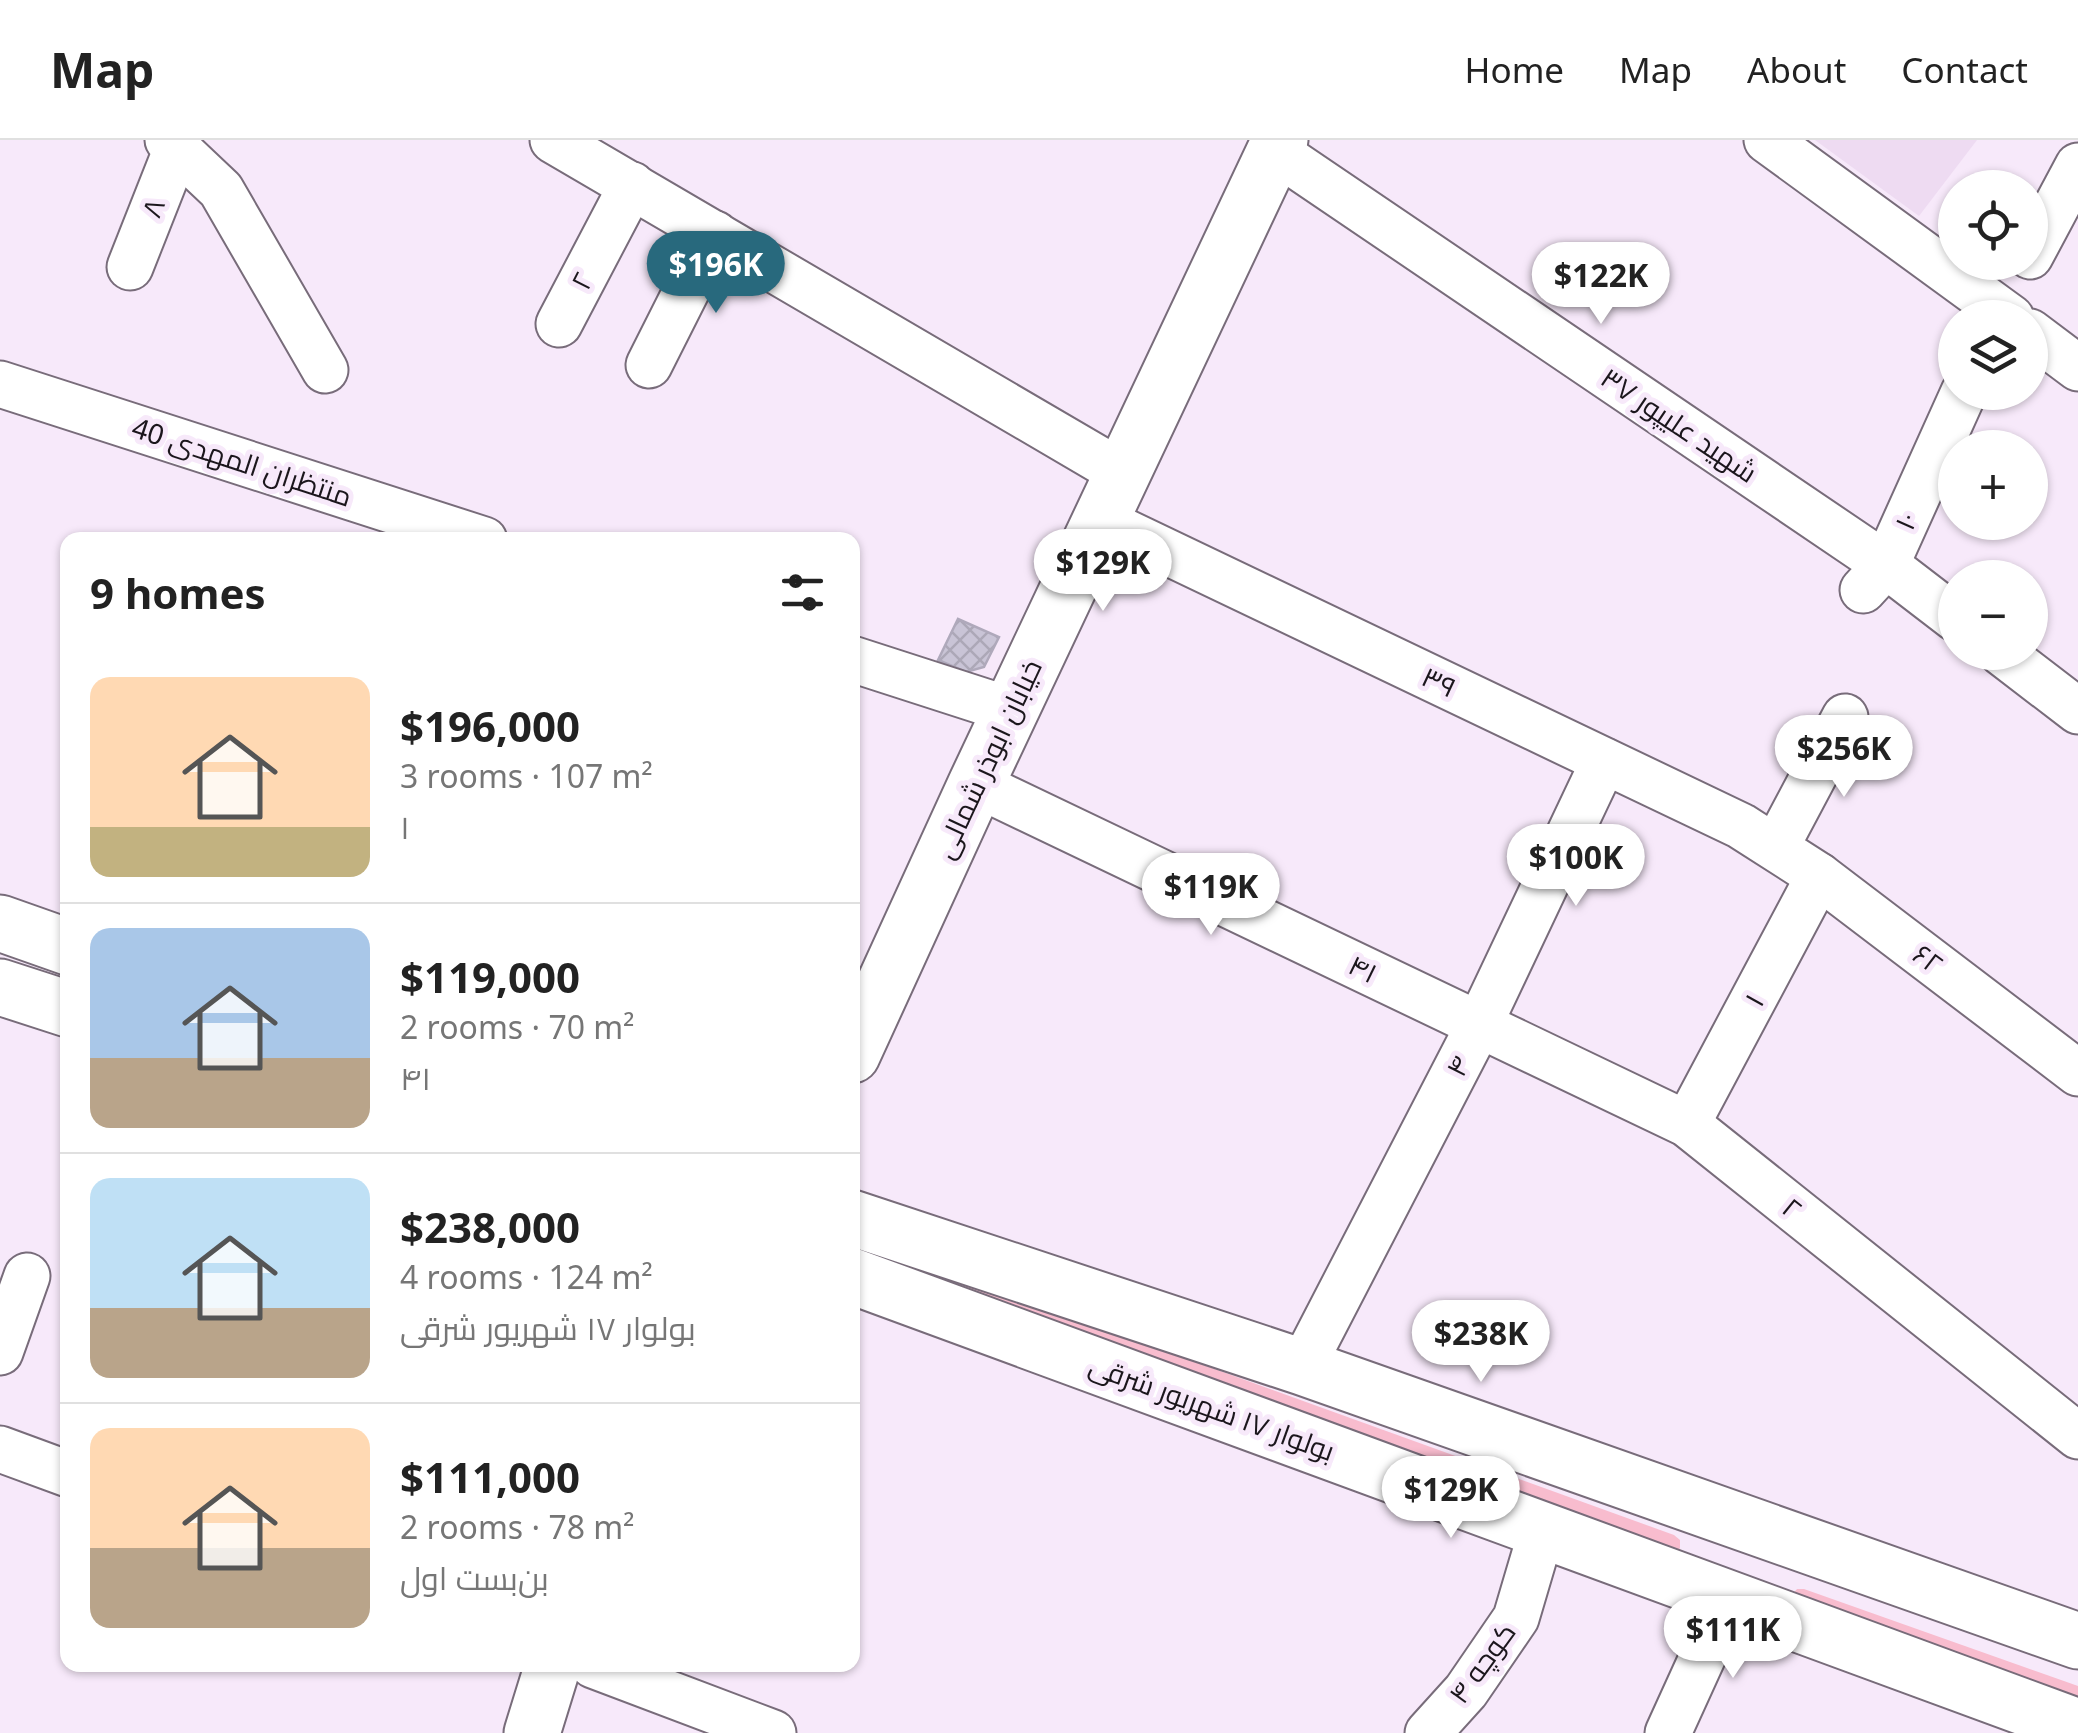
<!DOCTYPE html>
<html lang="en">
<head>
<meta charset="utf-8">
<style>
  :root { --surface:#fff; --page:#f6f6f6; --text:#222; --muted:#767676; --line:#e0e0e0; --accent:#28697d }
  body { margin:0; font-family:"Noto Sans",Cairo,sans-serif; background:var(--page); color:var(--text); height:100vh; display:flex; flex-direction:column; font-size:38px; white-space:nowrap }
  * { box-sizing:border-box; margin:0 }
  p { font-size:32px; color:var(--muted) }
  .icon { flex:none; width:55px; height:55px; fill:none; stroke:currentColor; stroke-width:2; stroke-linecap:round; stroke-linejoin:round }
  .map { position:relative; flex:1; overflow:hidden }
  .drawer { position:absolute; left:60px; top:392px; width:800px; height:1140px; display:flex; flex-direction:column; background:var(--surface); border-radius:20px; box-shadow:0 2px 8px #0004 }
  .drawer>* { flex:none }
  .tools { position:absolute; left:1938px; top:30px; display:grid; gap:20px }
  .tools a { display:grid; place-items:center; width:110px; height:110px; border-radius:50%; background:var(--surface); box-shadow:0 2px 8px #0004; font-size:50px }
  .price { position:absolute; translate:-50% -85px; padding:0 22px; border-radius:35px; background:#fff; color:#222; font-size:32px; line-height:65px; filter:drop-shadow(0 2px 5px #0008) }
  .price::after { content:''; position:absolute; left:50%; top:60px; width:30px; height:22px; margin-left:-15px; background:inherit; clip-path:polygon(0 0,100% 0,50% 100%) }
  .price.on { background:var(--accent); color:#fff }
  ul { padding:0; list-style:none }
  li { display:flex; align-items:center; gap:30px; height:250px; padding:0 30px }
  li+li { border-top:2px solid var(--line) }
  li span { display:grid; place-items:center; flex:none; width:280px; height:200px; border-radius:20px; color:#555 }
  li>.icon { margin-inline-start:auto }
  span .icon { width:120px; height:120px; fill:#fffc; stroke-width:1 }
  li b { font-size:42px }
  h2 { display:flex; justify-content:space-between; align-items:center; height:120px; padding:0 30px; font-size:42px }
  header { display:flex; align-items:center; gap:60px; box-sizing:border-box; height:140px; padding:0 50px; background:var(--surface); border-bottom:2px solid var(--line) }
  header strong { font-size:48px }
  nav { display:flex; gap:55px; margin-inline-start:auto; font-size:35px }
  .map>svg:first-child { display:block }
</style>
</head>
<body>
<header>
<strong>Map</strong>
<nav><a>Home</a><a>Map</a><a>About</a><a>Contact</a></nav>
</header>
<div class="map">
<svg width="2078" height="1593" viewBox="0 0 2078 1593">
  <defs>
    <pattern id="building-cross-hatch" width="8" height="8" patternUnits="userSpaceOnUse" patternTransform="scale(2.5)"><rect width="8" height="8" fill="#c9c4d6"/><path d="M0 0l8 8M0 8l8-8" fill="none" stroke="#aca8b7"/></pattern>
  </defs>
  <rect width="100%" height="100%" fill="#f7e9fa"/>
  <polygon fill="#eedbf2" points="1815,0 1977,0 1919,76"/>
  <g fill="#f8bcce">
    <polygon points="864,1105 872,1105 1674,1395 1680,1400 1680,1408 1675,1415 858,1111"/>
    <polygon points="1797,1449 1804,1449 2078,1546 2078,1566 1792,1455"/>
  </g>
  <polygon fill="url(#building-cross-hatch)" stroke="#afa9bb" stroke-width="2.5" points="958,479 999,497 984,527 966,532 938,520"/>
  <g fill="none" stroke-linecap="round" stroke-linejoin="round">
    <g stroke="#786c7a" stroke-width="49">
      <g id="minor">
        <polyline points="168,0 221,50 325,230"/>
        <polyline points="553,0 1122,333"/>
        <polyline points="1767,0 2011,178"/>
        <polyline points="1275,11 1886,425 1955,478"/>
        <polyline points="2030,116 2078,26"/>
        <polyline points="130,127 177,8"/>
        <polyline points="559,184 632,45"/>
        <polyline points="2030,192 2078,228"/>
        <polyline points="649,225 715,94"/>
        <polyline points="0,244 484,400"/>
        <polyline points="1100,380 1741,686 1819,736 2078,933"/>
        <polyline points="1863,450 1886,425 1964,252"/>
        <polyline points="2001,512 2078,571"/>
        <polyline points="852,519 1010,570"/>
        <polyline points="976,644 1687,984 2078,1296"/>
        <polyline points="1776,707 1845,577"/>
        <polyline points="1687,984 1819,736"/>
        <polyline points="0,1212 27,1136"/>
        <polyline points="1302,1227 1479,885 1604,621"/>
        <polyline points="0,1309 68,1334"/>
        <polyline points="593,1525 773,1593"/>
        <polyline points="1428,1593 1466,1551 1516,1478 1542,1390"/>
        <polyline points="1668,1593 1729,1459"/>
      </g>
    </g>
    <g stroke="#786c7a" stroke-width="59">
      <g id="tertiary">
        <polyline points="0,783 68,807"/>
        <polyline points="0,847 68,869"/>
        <polyline points="852,915 976,644 1280,0"/>
        <polyline points="852,1078 1302,1227 2078,1501"/>
        <polyline points="852,1136 2078,1587"/>
        <polyline points="532,1593 553,1525"/>
      </g>
    </g>
    <use href="#minor" stroke="#fff" stroke-width="45"/>
    <use href="#tertiary" stroke="#fff" stroke-width="55"/>
  </g>
  <g text-anchor="middle" stroke-width="10" stroke-linejoin="round" paint-order="stroke">
    <g font-size="28" fill="#1b161c" stroke="#f7e9fa">
      <text transform="translate(153 68) rotate(-68)" y="10">۸</text>
      <text transform="translate(582 141) rotate(-63)" y="10">۲</text>
      <text transform="translate(1679 285) rotate(34)" y="10">شهید علیپور ۳۷</text>
      <text transform="translate(242 322) rotate(18)" y="10">منتظران المهدی 40</text>
      <text transform="translate(1906 381) rotate(-66)" y="10">۱۰</text>
      <text transform="translate(1439 542) rotate(25)" y="10">۳۹</text>
      <text transform="translate(988 619) rotate(-65)" y="10">خیابان ابوذر شمالی</text>
      <text transform="translate(1928 819) rotate(37)" y="10">۶۲</text>
      <text transform="translate(1363 829) rotate(26)" y="10">۴۱</text>
      <text transform="translate(1754 860) rotate(-61)" y="10">۱</text>
      <text transform="translate(1458 926) rotate(-63)" y="10">۴</text>
      <text transform="translate(1792 1068) rotate(39)" y="10">۲</text>
      <text transform="translate(1212 1268) rotate(20)" y="10">بولوار ۱۷ شهریور شرقی</text>
      <text transform="translate(1482 1523) rotate(-54)" y="10">کوچه ۴</text>
    </g>
  </g>
</svg>
<div class="tools">
<a><svg class="icon" aria-label="locate" viewBox="0 0 24 24"><circle cx="12" cy="12" r="6"/><path d="M12 2v4M12 18v4M2 12h4M18 12h4"/></svg></a>
<a><svg class="icon" aria-label="layers" viewBox="0 0 24 24"><path d="M12 4l9 5-9 5-9-5zM3 14l9 5 9-5"/></svg></a>
<a>+</a>
<a>−</a>
</div>
<b class="price on" style="left:716px;top:176px">$196K</b>
<b class="price" style="left:1601px;top:187px">$122K</b>
<b class="price" style="left:1103px;top:474px">$129K</b>
<b class="price" style="left:1844px;top:660px">$256K</b>
<b class="price" style="left:1576px;top:769px">$100K</b>
<b class="price" style="left:1211px;top:798px">$119K</b>
<b class="price" style="left:1481px;top:1245px">$238K</b>
<b class="price" style="left:1451px;top:1401px">$129K</b>
<b class="price" style="left:1733px;top:1541px">$111K</b>
<section class="drawer">
<h2>9 homes<svg class="icon" aria-label="filters" viewBox="0 0 24 24"><path d="M4 7h16M4 17h16"/><circle cx="9" cy="7" r="2"/><circle cx="15" cy="17" r="2"/></svg></h2>
<ul>
<li><span style="background:linear-gradient(#ffd9b3 75%,#c2b280 0)"><svg class="icon" aria-label="home" viewBox="0 0 24 24"><path d="M3 11l9-7 9 7M6 9v11h12V9"/></svg></span><div><b>$196,000</b><p>3 rooms · 107 m²</p><p>۱</p></div></li>
<li><span style="background:linear-gradient(#a9c7e8 65%,#b9a48a 0)"><svg class="icon" aria-label="home" viewBox="0 0 24 24"><path d="M3 11l9-7 9 7M6 9v11h12V9"/></svg></span><div><b>$119,000</b><p>2 rooms · 70 m²</p><p>۴۱</p></div></li>
<li><span style="background:linear-gradient(#bfe0f5 65%,#b9a48a 0)"><svg class="icon" aria-label="home" viewBox="0 0 24 24"><path d="M3 11l9-7 9 7M6 9v11h12V9"/></svg></span><div><b>$238,000</b><p>4 rooms · 124 m²</p><p>بولوار ۱۷ شهریور شرقی</p></div></li>
<li><span style="background:linear-gradient(#ffd9b3 60%,#b9a48a 0)"><svg class="icon" aria-label="home" viewBox="0 0 24 24"><path d="M3 11l9-7 9 7M6 9v11h12V9"/></svg></span><div><b>$111,000</b><p>2 rooms · 78 m²</p><p>بن‌بست اول</p></div></li>
</ul>
</section>
</div>
</body>
</html>
